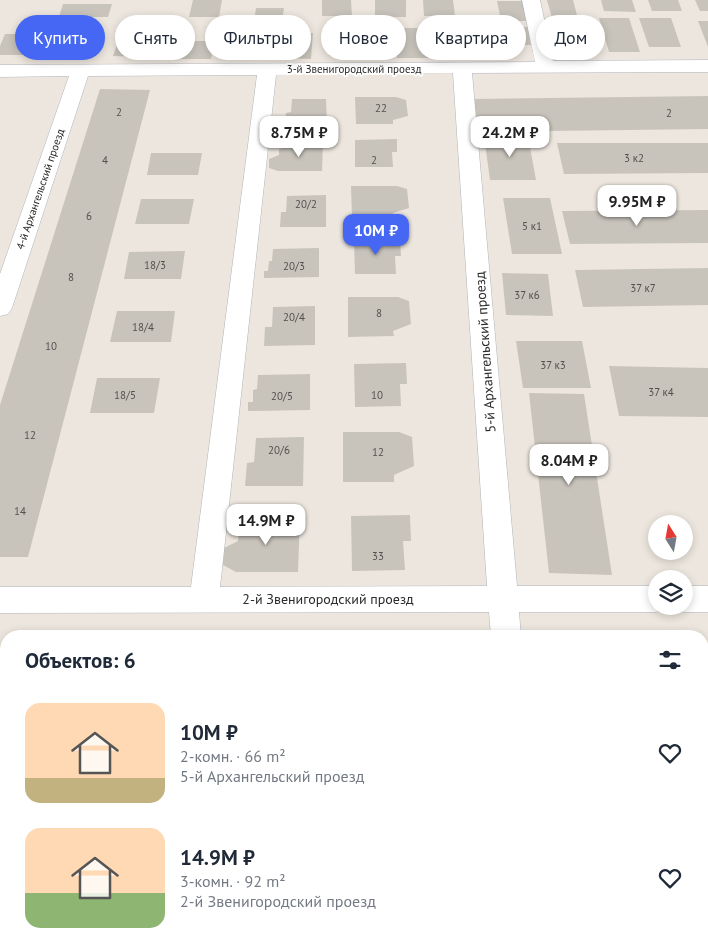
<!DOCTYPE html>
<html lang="ru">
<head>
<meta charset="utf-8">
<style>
  :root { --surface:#fff; --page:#f6f6f7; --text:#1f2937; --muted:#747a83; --accent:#4567f3 }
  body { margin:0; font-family:"PT Sans",sans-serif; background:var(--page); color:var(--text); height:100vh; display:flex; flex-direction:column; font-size:19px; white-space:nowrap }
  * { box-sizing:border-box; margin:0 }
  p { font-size:16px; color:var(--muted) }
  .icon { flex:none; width:28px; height:28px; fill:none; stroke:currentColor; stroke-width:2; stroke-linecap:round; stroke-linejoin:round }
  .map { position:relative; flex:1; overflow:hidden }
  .drawer { position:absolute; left:0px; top:630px; width:709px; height:321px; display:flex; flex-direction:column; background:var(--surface); border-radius:20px 20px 0 0; box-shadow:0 2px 8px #0003 }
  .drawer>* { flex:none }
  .banner { position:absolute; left:15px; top:15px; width:679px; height:45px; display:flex; gap:10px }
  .needle { width:32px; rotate:349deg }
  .buttons { position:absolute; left:648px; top:515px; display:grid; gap:10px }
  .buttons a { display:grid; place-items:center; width:45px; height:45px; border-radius:50%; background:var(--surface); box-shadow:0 2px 8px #0003; font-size:25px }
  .price { position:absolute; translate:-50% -42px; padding:0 11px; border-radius:10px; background:#fff; color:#222; font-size:16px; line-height:32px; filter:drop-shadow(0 1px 2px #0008) }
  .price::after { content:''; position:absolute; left:50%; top:30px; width:15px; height:11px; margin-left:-8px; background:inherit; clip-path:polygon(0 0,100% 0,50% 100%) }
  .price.selected { background:var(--accent); color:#fff }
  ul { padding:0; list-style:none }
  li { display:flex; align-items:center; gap:15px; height:125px; padding:0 25px }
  li span { display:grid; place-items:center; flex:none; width:140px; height:100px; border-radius:15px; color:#555 }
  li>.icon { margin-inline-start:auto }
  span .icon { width:60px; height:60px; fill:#fffc; stroke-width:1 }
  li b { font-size:21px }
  h2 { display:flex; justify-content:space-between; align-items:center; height:60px; padding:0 25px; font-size:21px }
  .chip { padding:0 18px; border-radius:22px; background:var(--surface); box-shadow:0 2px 8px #0003; font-size:18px; line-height:45px }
  .chip.selected { background:var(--accent); color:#fff }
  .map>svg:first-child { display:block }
</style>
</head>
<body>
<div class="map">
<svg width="708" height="951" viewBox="0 0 708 951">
  <rect width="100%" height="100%" fill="#ece6de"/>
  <g fill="#c8c4bc">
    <polygon points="193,0 222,0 219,17 189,17"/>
    <polygon points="322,0 351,0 352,16 322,16"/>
    <rect x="375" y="0" width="31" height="17"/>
    <polygon points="423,0 453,0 455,16 424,16"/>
    <polygon points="547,0 573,0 578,19 552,18"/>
    <polygon points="601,0 632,0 636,12 604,11"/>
    <polygon points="648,0 678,0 682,11 652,11"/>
    <polygon points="695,0 708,0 708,11 700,11"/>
    <polygon points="497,1 524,1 528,21 501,21"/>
    <polygon points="63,4 112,4 108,17 59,17"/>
    <polygon points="256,8 284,8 281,28 253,28"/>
    <polygon points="599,18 629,18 640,52 609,52"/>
    <polygon points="639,18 671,18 681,47 649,47"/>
    <polygon points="698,21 708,21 708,47"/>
    <polygon points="551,26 577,26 582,46 556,46"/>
    <polygon points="57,27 94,27 86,54 48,54"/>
    <polygon points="500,27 528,27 531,45 503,45"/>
    <polygon points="395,28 442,28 445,58 397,58"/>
    <polygon points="122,30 160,31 151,57 113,56"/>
    <polygon points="279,32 313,33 311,59 275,58"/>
    <polygon points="5,34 39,34 31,55 0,55 0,46"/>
    <polygon points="331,34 370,34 370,56 329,56"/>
    <polygon points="230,40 252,40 250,56 227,56"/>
    <polygon points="173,41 214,41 211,59 169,59"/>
    <polygon points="100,89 150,90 28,557 0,557 0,405"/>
    <polygon points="708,96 708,129 477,132 471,99"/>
    <polygon points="355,97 396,97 406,100 408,116 393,120 393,124 356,124"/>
    <polygon points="292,99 326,99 327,125 285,125 286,113 291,112"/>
    <polygon points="484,136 528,136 536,180 490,180"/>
    <polygon points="397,139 397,152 392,152 393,167 355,167 355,140"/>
    <polygon points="284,143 323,143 322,171 278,171 269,168 269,159 279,155 279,149 283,148"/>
    <polygon points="557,143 708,143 708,173 564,174"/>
    <polygon points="151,153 202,153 198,175 147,175"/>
    <polygon points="351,186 397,186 407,189 409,208 393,213 393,218 352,218"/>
    <polygon points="326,195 326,227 280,227 281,212 286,212 287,196"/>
    <polygon points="503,198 550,198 562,254 512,254"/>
    <polygon points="141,199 194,199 189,224 135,224"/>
    <polygon points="708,210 708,243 570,244 562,211"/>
    <polygon points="400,239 401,256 395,256 396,274 355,274 354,240"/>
    <polygon points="319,248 319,277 264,278 264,271 268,271 269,261 272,261 273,249"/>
    <polygon points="185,251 181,279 124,279 129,252"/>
    <polygon points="708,268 708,305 583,307 575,270"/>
    <polygon points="502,273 548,274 553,316 506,315"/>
    <polygon points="348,297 398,297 409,301 411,324 393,331 394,336 348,337"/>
    <polygon points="315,306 315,345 264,346 265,327 272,327 273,307"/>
    <polygon points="117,311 175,311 171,342 110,342"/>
    <polygon points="516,341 582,341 591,388 523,388"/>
    <polygon points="406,363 407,384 400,384 401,406 355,407 354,364"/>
    <polygon points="609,366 708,368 708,417 619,416"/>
    <polygon points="310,374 310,410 248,411 248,402 253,402 253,390 257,389 258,375"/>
    <polygon points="97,378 160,378 154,413 90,413"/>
    <polygon points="529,393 584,394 612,575 549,573"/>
    <polygon points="343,432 399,432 412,437 414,466 394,475 394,482 343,482"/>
    <polygon points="304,437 303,486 245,486 247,463 254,462 256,438"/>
    <polygon points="410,515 411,541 403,541 405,570 352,571 351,516"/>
    <polygon points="245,516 300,516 298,572 236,572 223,565 224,548 238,541 239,529 244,526"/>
    <polygon points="6,805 6,900 0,900 0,828"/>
    <polygon points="597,945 682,945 683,951 598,951"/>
  </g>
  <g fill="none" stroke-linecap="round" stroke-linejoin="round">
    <g stroke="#b1b4be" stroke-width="1">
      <g id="minor">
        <path d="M522,0h18l13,61 155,-1v12l-236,1 45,513h139v20h12l-1,2 -11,4h-137l2,24h-30l-2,-24 -489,1v-26h191l66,-512 -169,1 -76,232 -4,6 -8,2v-42l69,-198 -69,1v-12l535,-3zM453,73l34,513 -267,1 56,-512z"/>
        <polygon points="684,586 708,586 708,612 684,612 673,608 672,606 684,606"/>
        <rect x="515" y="945" width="38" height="6"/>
      </g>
    </g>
    <use href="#minor" fill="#fff" fill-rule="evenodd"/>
  </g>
  <g text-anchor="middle" stroke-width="4" stroke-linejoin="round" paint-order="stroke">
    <g font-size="11" fill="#2b2b2b" stroke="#fff">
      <text x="354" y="73">3-й Звенигородский проезд</text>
      <text transform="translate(40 189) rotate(-71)" y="4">4-й Архангельский проезд</text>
    </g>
    <g font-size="11" fill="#52514f">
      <text x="381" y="112">22</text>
      <text x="119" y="116">2</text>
      <text x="669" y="117">2</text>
      <text x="634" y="162">3 к2</text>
      <text x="105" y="164">4</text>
      <text x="374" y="164">2</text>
      <text x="306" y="208">20/2</text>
      <text x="89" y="220">6</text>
      <text x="532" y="230">5 к1</text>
      <text x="155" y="269">18/3</text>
      <text x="294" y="270">20/3</text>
      <text x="71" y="281">8</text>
      <text x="643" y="292">37 к7</text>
      <text x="527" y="299">37 к6</text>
      <text x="379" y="317">8</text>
      <text x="294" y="321">20/4</text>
      <text x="143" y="331">18/4</text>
      <text x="51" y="350">10</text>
      <text x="553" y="369">37 к3</text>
      <text x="661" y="396">37 к4</text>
      <text x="125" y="399">18/5</text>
      <text x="377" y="399">10</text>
      <text x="282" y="400">20/5</text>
      <text x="30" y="439">12</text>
      <text x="279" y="454">20/6</text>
      <text x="378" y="456">12</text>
      <text x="20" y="515">14</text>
      <text x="378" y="560">33</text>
    </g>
    <g font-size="14" fill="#2b2b2b" stroke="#fff">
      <text transform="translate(485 352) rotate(-94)" y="5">5-й Архангельский проезд</text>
      <text x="328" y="604">2-й Звенигородский проезд</text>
    </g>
  </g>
</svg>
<div class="buttons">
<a><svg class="needle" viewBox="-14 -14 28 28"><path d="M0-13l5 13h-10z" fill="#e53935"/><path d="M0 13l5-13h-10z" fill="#747a83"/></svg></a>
<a><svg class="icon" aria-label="layers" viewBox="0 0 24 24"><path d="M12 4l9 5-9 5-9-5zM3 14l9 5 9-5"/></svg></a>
</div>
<b class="price" style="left:299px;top:158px">8.75M ₽</b>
<b class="price" style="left:510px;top:158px">24.2M ₽</b>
<b class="price" style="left:637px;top:227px">9.95M ₽</b>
<b class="price selected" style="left:376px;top:256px">10M ₽</b>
<b class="price" style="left:569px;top:486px">8.04M ₽</b>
<b class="price" style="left:266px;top:546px">14.9M ₽</b>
<div class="banner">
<a class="chip selected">Купить</a>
<a class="chip">Снять</a>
<a class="chip">Фильтры</a>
<a class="chip">Новое</a>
<a class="chip">Квартира</a>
<a class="chip">Дом</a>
</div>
<section class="drawer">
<h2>Объектов: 6<svg class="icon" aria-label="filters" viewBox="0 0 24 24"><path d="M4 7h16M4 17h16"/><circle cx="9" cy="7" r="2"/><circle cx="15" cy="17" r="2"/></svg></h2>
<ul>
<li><span style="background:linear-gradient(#ffd9b3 75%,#c2b280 0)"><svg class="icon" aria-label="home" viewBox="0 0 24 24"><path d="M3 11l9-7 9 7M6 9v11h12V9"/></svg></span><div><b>10M ₽</b><p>2-комн. · 66 m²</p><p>5-й Архангельский проезд</p></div><svg class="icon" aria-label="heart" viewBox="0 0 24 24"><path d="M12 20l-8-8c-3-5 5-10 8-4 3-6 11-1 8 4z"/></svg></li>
<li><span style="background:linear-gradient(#ffd9b3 65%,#8fb573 0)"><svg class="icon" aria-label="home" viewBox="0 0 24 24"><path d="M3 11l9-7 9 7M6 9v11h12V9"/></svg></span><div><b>14.9M ₽</b><p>3-комн. · 92 m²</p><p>2-й Звенигородский проезд</p></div><svg class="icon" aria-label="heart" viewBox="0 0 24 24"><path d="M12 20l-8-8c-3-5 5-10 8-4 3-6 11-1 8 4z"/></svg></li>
</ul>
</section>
</div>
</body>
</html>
